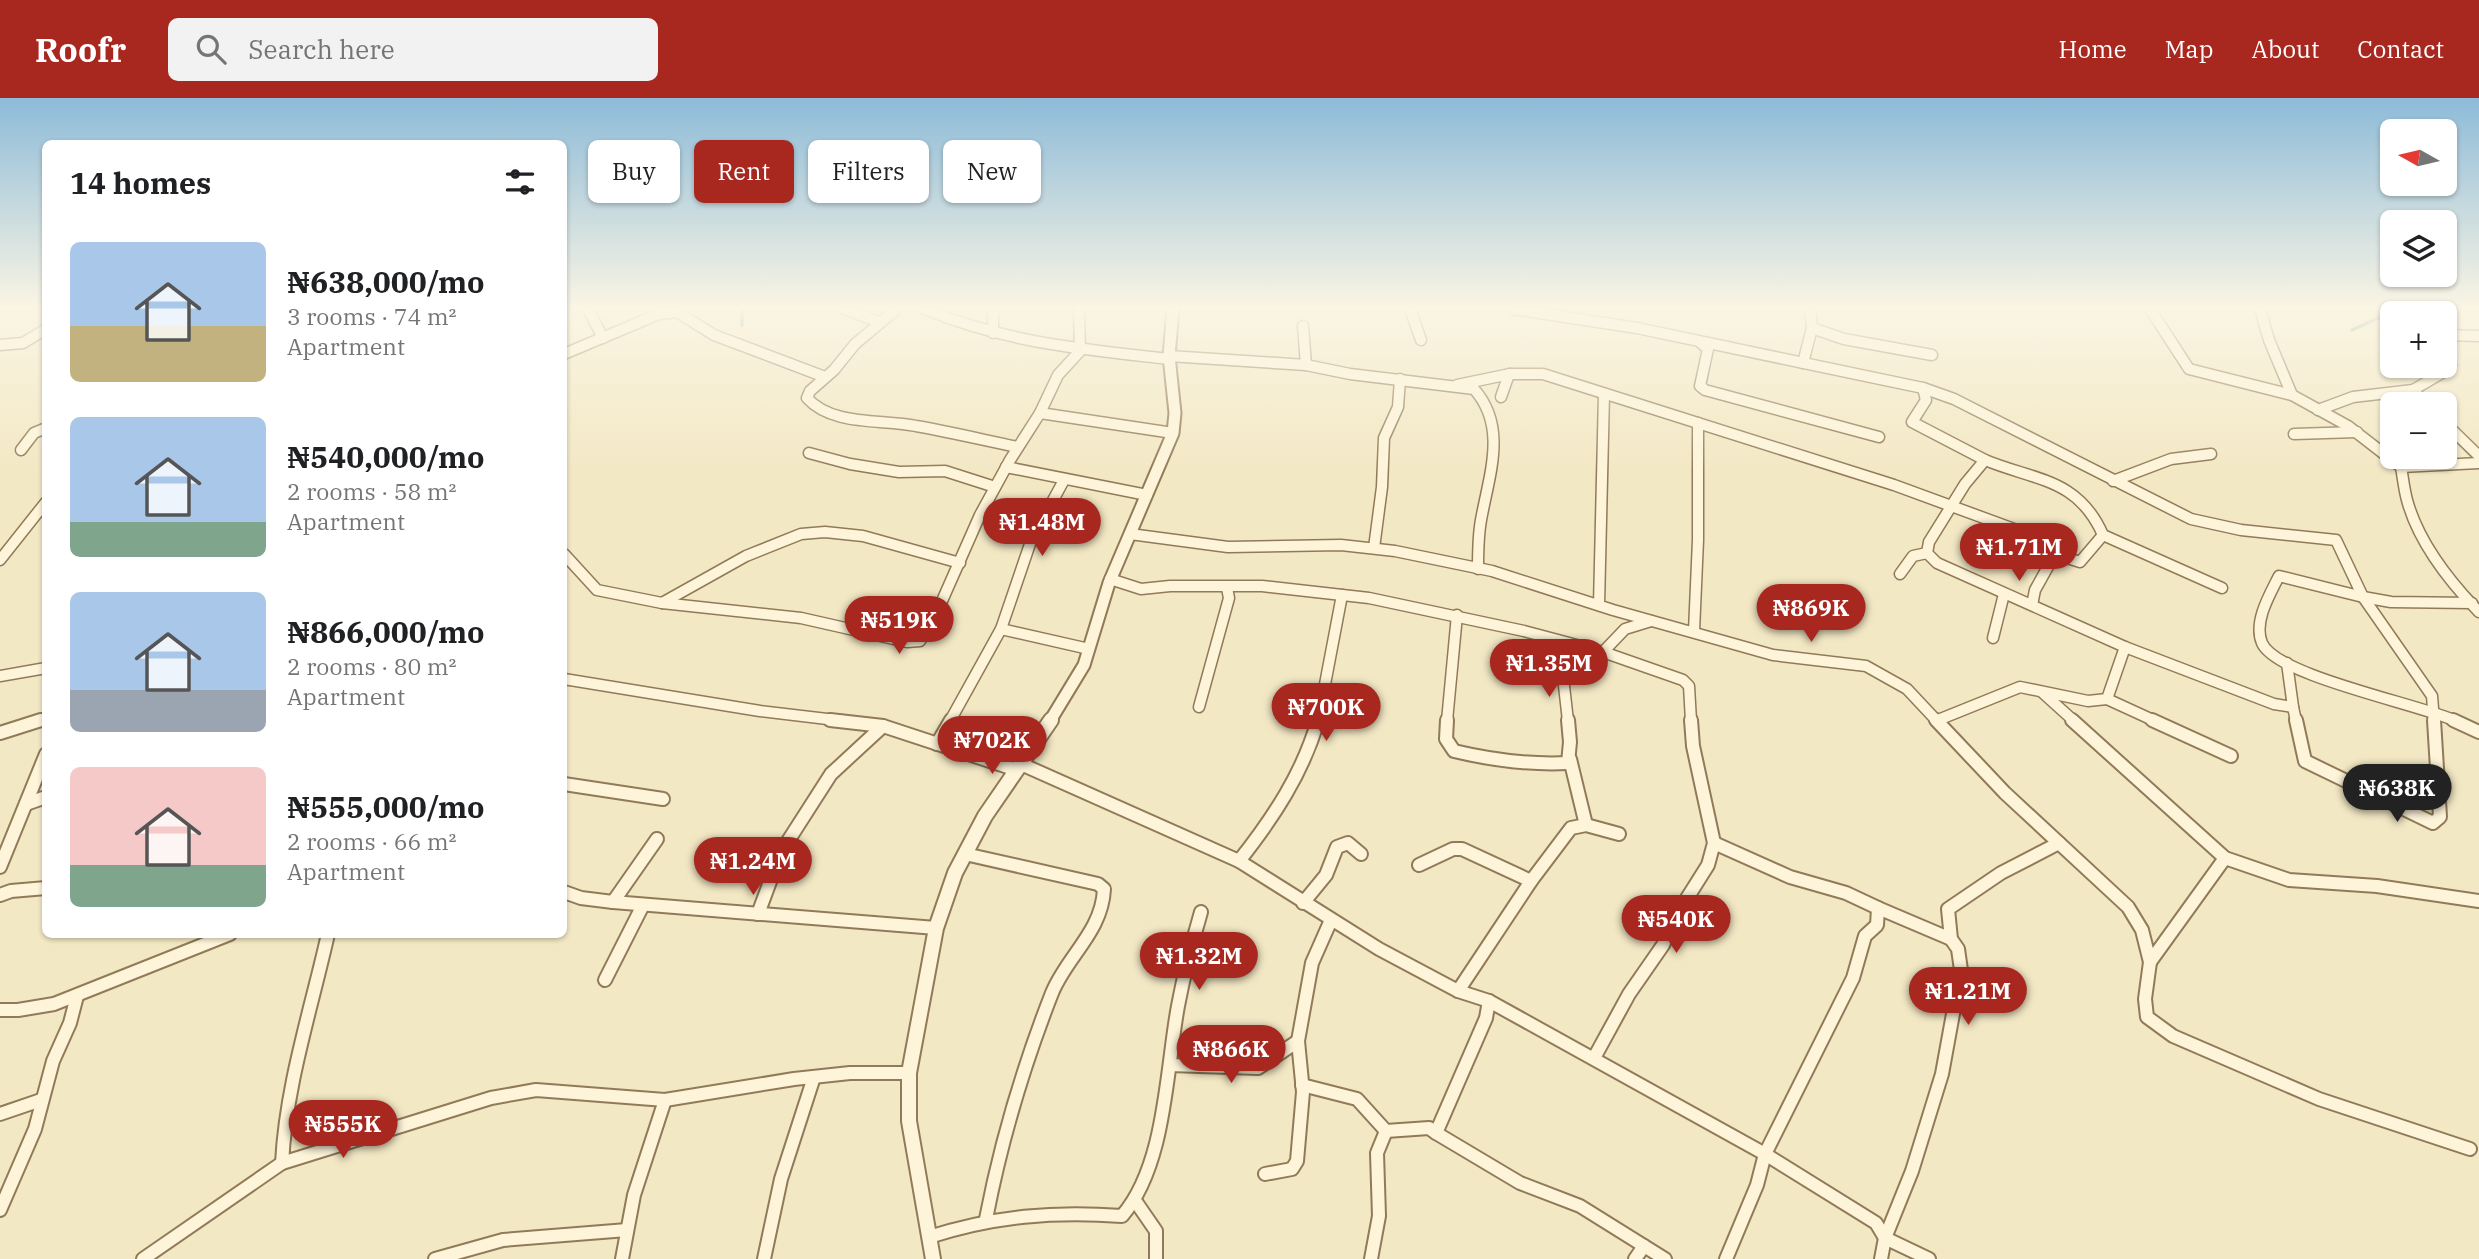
<!DOCTYPE html>
<html lang="en">
<head>
<meta charset="utf-8">
<style>
  :root { --surface:#fff; --page:#f2f2f2; --text:#202124; --muted:#757577; --accent:#a82820 }
  body { margin:0; font-family:"IBM Plex Serif",serif; background:var(--page); color:var(--text); height:100vh; display:flex; flex-direction:column; font-size:26px; white-space:nowrap }
  * { box-sizing:border-box; margin:0 }
  p { font-size:23px; color:var(--muted) }
  .icon { flex:none; width:38px; height:38px; fill:none; stroke:currentColor; stroke-width:2; stroke-linecap:round; stroke-linejoin:round }
  .map { position:relative; flex:1; overflow:hidden }
  .sheet { position:absolute; left:42px; top:42px; width:525px; height:798px; display:flex; flex-direction:column; background:var(--surface); border-radius:10px; box-shadow:0 2px 5px #0004 }
  .sheet>* { flex:none }
  .top-card { position:absolute; left:588px; top:42px; width:665px; height:63px; display:flex; gap:14px }
  .needle { width:46px; rotate:278deg }
  .tools { position:absolute; left:2380px; top:21px; display:grid; gap:14px }
  .tools a { display:grid; place-items:center; width:77px; height:77px; border-radius:10px; background:var(--surface); box-shadow:0 2px 5px #0004; font-size:35px }
  .price { position:absolute; translate:-50% -60px; padding:0 16px; border-radius:24px; background:var(--accent); color:#fff; font-size:23px; line-height:46px; filter:drop-shadow(0 2px 4px #0008) }
  .price::after { content:''; position:absolute; left:50%; top:42px; width:21px; height:16px; margin-left:-10px; background:inherit; clip-path:polygon(0 0,100% 0,50% 100%) }
  .price.active { background:#222; color:#fff }
  ul { padding:0; list-style:none }
  li { display:flex; align-items:center; gap:21px; height:175px; padding:0 28px }
  li span { display:grid; place-items:center; flex:none; width:196px; height:140px; border-radius:10px; color:#555 }
  li>.icon { margin-inline-start:auto }
  span .icon { width:84px; height:84px; fill:#fffc; stroke-width:1 }
  li b { font-size:30px }
  h2 { display:flex; justify-content:space-between; align-items:center; height:84px; padding:0 28px; font-size:30px }
  .pill { padding:0 24px; border-radius:10px; background:var(--surface); box-shadow:0 2px 5px #0004; font-size:24px; line-height:63px }
  .pill.active { background:var(--accent); color:#fff }
  header { display:flex; align-items:center; gap:42px; box-sizing:border-box; height:98px; padding:0 35px; background:var(--accent); color:#fff }
  header strong { font-size:33px }
  nav { display:flex; gap:38px; margin-inline-start:auto; font-size:24px }
  .search { width:490px; height:63px; background:var(--page); display:flex; align-items:center; gap:18px; box-sizing:border-box; padding:0 24px; border-radius:10px; color:var(--muted); font-size:26px }
  .map>svg:first-child { display:block }
</style>
</head>
<body>
<header>
<strong>Roofr</strong>
<div class="search"><svg class="icon" aria-label="search" viewBox="0 0 24 24"><circle cx="10" cy="10" r="6"/><path d="M15 15l6 6"/></svg>Search here</div>
<nav><a>Home</a><a>Map</a><a>About</a><a>Contact</a></nav>
</header>
<div class="map">
<svg width="2479" height="1161" viewBox="0 0 2479 1161">
  <rect width="100%" height="100%" fill="#f3e8c4"/>
  <g fill="none" stroke-linecap="round" stroke-linejoin="round">
    <g stroke="#6c968e" stroke-width="3.5">
      <polyline points="742,211 742,227"/>
      <polyline points="2352,232 2398,211"/>
    </g>
    <g stroke="#917a58" stroke-width="13">
      <g id="minor-far1">
        <polyline points="588,211 603,240"/>
        <polyline points="844,211 879,224"/>
        <path d="M897,211l-42,35 -21,26 -24,21 -3,7c25,28 74,21 109,28 34,6 68,14 102,21"/>
        <path d="M925,211c82,34 157,40 244,50"/>
        <polyline points="993,211 993,235"/>
        <polyline points="1410,211 1421,242"/>
        <path d="M1513,211l124,19 286,60 31,11 237,120 50,11 95,10 27,57 -84,-21c-9,18 -26,46 -17,67 14,33 157,61 194,78"/>
        <polyline points="2150,211 2189,271 2292,297"/>
        <polyline points="2260,211 2269,242 2292,297 2348,328 2401,369 2479,365"/>
        <polyline points="1303,228 1306,267"/>
        <polyline points="1812,230 1844,241 1932,257"/>
        <polyline points="2445,237 2479,238"/>
        <polyline points="1700,244 1708,251 1700,288 1705,292 1879,339"/>
        <polyline points="0,247 23,245 46,231"/>
        <polyline points="564,256 659,216 677,214 714,237 825,279"/>
        <path d="M1169,258l137,9 44,9 124,15c34,38 15,86 7,131 -3,16 -3,32 -3,49"/>
        <polyline points="1803,265 1812,230 1810,211"/>
        <polyline points="1457,287 1510,276 1543,276 1894,387 2014,431 2055,456 2035,492 2032,507"/>
        <polyline points="1923,290 1926,302 1912,324 1985,362 1965,386 1929,444 1927,455 1937,465 2125,549 2274,606 2293,609 2287,565"/>
        <polyline points="2413,292 2426,306"/>
        <polyline points="1501,299 1509,276"/>
        <polyline points="2318,312 2353,299 2413,292 2449,271 2451,267 2445,260"/>
        <polyline points="1040,315 1173,335"/>
        <polyline points="2445,325 2479,358"/>
        <polyline points="2294,336 2357,334"/>
        <polyline points="21,352 34,335 46,330"/>
        <polyline points="809,355 850,366 899,374 945,373 995,389"/>
        <path d="M1985,362c51,21 93,18 118,75l119,53"/>
        <polyline points="1006,369 1147,397"/>
        <path d="M2401,369c2,11 3,22 6,33 11,41 43,82 72,112"/>
        <polyline points="2113,383 2171,361 2211,356"/>
        <polyline points="1130,436 1228,449 1341,447 1395,453 1492,473 1613,512 1773,557 1866,568 1907,591 1937,623"/>
        <polyline points="1374,450 1382,389 1384,340 1398,309 1400,281"/>
        <polyline points="564,456 597,492 662,505 801,520 907,544 920,543 938,512 980,417 1010,362 1040,315 1058,277 1080,253 1079,211"/>
        <polyline points="2055,456 2080,464 2103,437"/>
        <polyline points="0,462 46,404"/>
        <polyline points="1900,476 1913,458 1927,455"/>
        <polyline points="1110,481 1141,491 1170,488 1262,488 1369,500 1524,533 1603,554 1683,582 1689,588 1691,623"/>
        <polyline points="2363,499 2391,504 2472,505"/>
        <polyline points="2363,499 2432,598 2434,623"/>
        <polyline points="662,505 746,458 801,436 825,434 863,438 960,465"/>
        <polyline points="1599,507 1604,296"/>
        <polyline points="1001,531 1089,551"/>
        <polyline points="1694,533 1698,442 1698,325"/>
        <polyline points="1993,540 2004,496"/>
        <polyline points="1559,544 1568,623"/>
        <polyline points="1603,554 1625,531 1651,523"/>
        <polyline points="0,578 46,570"/>
        <polyline points="564,581 760,613 844,623"/>
        <polyline points="2043,595 2074,623"/>
        <polyline points="2107,601 2155,623"/>
        <polyline points="1199,609 1229,500 1227,490"/>
        <polyline points="2293,609 2296,623"/>
        <polyline points="1938,622 2020,589 2088,603 2107,601 2125,549"/>
        <polyline points="36,623 46,620"/>
        <polyline points="950,623 1001,531 1031,443 1064,382"/>
        <polyline points="1318,623 1342,497"/>
        <polyline points="1447,623 1457,517"/>
      </g>
    </g>
    <g stroke="#917a58" stroke-width="16">
      <g id="minor">
        <polyline points="830,622 883,628 1017,672"/>
        <path d="M1447,622l-1,19 8,12c38,9 75,14 114,12l2,-21 -2,-22"/>
        <polyline points="1936,622 2005,695 2128,809 2142,832 2150,864 2225,760"/>
        <polyline points="2072,622 2225,760 2289,782 2377,788 2479,803"/>
        <polyline points="2152,622 2231,658"/>
        <polyline points="2296,622 2305,663 2433,725 2440,719 2434,622"/>
        <polyline points="2453,622 2479,634"/>
        <polyline points="0,635 41,622"/>
        <polyline points="937,646 951,622"/>
        <polyline points="1570,661 1586,727"/>
        <polyline points="1021,666 1239,763 1379,851 1458,893 1489,903 1765,1056 1876,1125 1885,1140 1929,1161"/>
        <polyline points="564,686 663,701"/>
        <polyline points="26,706 46,699"/>
        <polyline points="1714,745 1790,779 1846,795 1878,810 1877,827 1865,838 1853,880 1765,1056 1757,1087 1726,1161"/>
        <path d="M965,756l133,30 6,5c-2,43 -37,67 -52,104 -29,74 -51,148 -66,226"/>
        <path d="M1239,763c34,-43 64,-88 79,-141"/>
        <polyline points="1419,767 1453,751 1462,751 1531,783"/>
        <polyline points="0,769 46,656"/>
        <polyline points="564,794 581,800 613,804 936,830"/>
        <polyline points="0,797 11,793 46,790"/>
        <polyline points="613,804 657,741"/>
        <polyline points="1303,805 1326,777 1337,749 1348,745 1361,756"/>
        <polyline points="1878,810 1951,841"/>
        <polyline points="758,816 781,754 831,676 883,628"/>
        <path d="M328,836c-17,76 -42,151 -46,229l209,-65 45,-8 129,10 129,-21 56,-6h59"/>
        <polyline points="2150,864 2145,901 2147,919 2173,938 2319,1001 2470,1051"/>
        <polyline points="605,882 643,807"/>
        <polyline points="1458,893 1531,783 1571,730 1586,727 1619,736"/>
        <polyline points="0,912 18,912 54,906 230,836"/>
        <polyline points="1594,960 1629,896 1663,847 1679,813 1708,767 1714,745 1693,648 1691,622"/>
        <polyline points="1170,967 1258,970 1298,943"/>
        <polyline points="1302,987 1357,1001 1386,1033 1429,1030 1436,1035 1486,920 1489,903"/>
        <polyline points="0,1016 41,1002"/>
        <polyline points="1436,1035 1520,1085 1580,1108 1665,1161"/>
        <polyline points="1265,1076 1292,1071 1297,1063 1303,994 1298,943 1312,865 1331,822"/>
        <polyline points="1136,1104 1156,1133 1156,1161"/>
        <polyline points="0,1112 35,1031 53,963 70,925 77,898"/>
        <path d="M929,1139c65,-21 125,-26 193,-21 44,-51 44,-146 56,-210 6,-32 14,-63 23,-94"/>
        <polyline points="143,1161 282,1065"/>
        <polyline points="435,1161 503,1142 627,1132"/>
        <polyline points="622,1161 634,1097 665,1002"/>
        <polyline points="764,1161 781,1081 814,979"/>
        <polyline points="1371,1161 1379,1118 1377,1055 1386,1033"/>
        <polyline points="1635,1161 1644,1148"/>
        <polyline points="1881,1161 1885,1140 1912,1073 1942,976 1961,872 1958,851 1951,841 1948,811 2001,775 2059,745"/>
      </g>
    </g>
    <g stroke="#917a58" stroke-width="15">
      <polyline id="tertiary-far1" points="1050,623 1084,567 1109,485 1173,335 1175,315 1169,258 1173,211"/>
    </g>
    <g stroke="#917a58" stroke-width="18">
      <polyline id="tertiary" points="933,1161 909,1023 909,975 936,830 955,775 985,718 1051,622"/>
    </g>
    <use href="#minor-far1" stroke="#fdf4d9" stroke-width="10"/>
    <use href="#minor" stroke="#fdf4d9" stroke-width="12"/>
    <use href="#tertiary-far1" stroke="#fdf4d9" stroke-width="11"/>
    <use href="#tertiary" stroke="#fdf4d9" stroke-width="14"/>
  </g>
  <linearGradient id="sky" x2="0" y2="1"><stop stop-color="#8dbbd8"/><stop offset="0.56" stop-color="#faf5e4"/><stop offset="1" stop-color="#faf5e4" stop-opacity="0"/></linearGradient>
  <rect width="2479" height="374" fill="url(#sky)"/>
</svg>
<div class="tools">
<a><svg class="needle" viewBox="-14 -14 28 28"><path d="M0-13l5 13h-10z" fill="#e53935"/><path d="M0 13l5-13h-10z" fill="#757577"/></svg></a>
<a><svg class="icon" aria-label="layers" viewBox="0 0 24 24"><path d="M12 4l9 5-9 5-9-5zM3 14l9 5 9-5"/></svg></a>
<a>+</a>
<a>−</a>
</div>
<b class="price" style="left:1042px;top:460px">₦1.48M</b>
<b class="price" style="left:2019px;top:485px">₦1.71M</b>
<b class="price" style="left:1811px;top:546px">₦869K</b>
<b class="price" style="left:899px;top:558px">₦519K</b>
<b class="price" style="left:1549px;top:601px">₦1.35M</b>
<b class="price" style="left:1326px;top:645px">₦700K</b>
<b class="price" style="left:992px;top:678px">₦702K</b>
<b class="price active" style="left:2397px;top:726px">₦638K</b>
<b class="price" style="left:753px;top:799px">₦1.24M</b>
<b class="price" style="left:1676px;top:857px">₦540K</b>
<b class="price" style="left:1199px;top:894px">₦1.32M</b>
<b class="price" style="left:1968px;top:929px">₦1.21M</b>
<b class="price" style="left:1231px;top:987px">₦866K</b>
<b class="price" style="left:343px;top:1062px">₦555K</b>
<div class="top-card">
<a class="pill">Buy</a>
<a class="pill active">Rent</a>
<a class="pill">Filters</a>
<a class="pill">New</a>
</div>
<section class="sheet">
<h2>14 homes<svg class="icon" aria-label="filters" viewBox="0 0 24 24"><path d="M4 7h16M4 17h16"/><circle cx="9" cy="7" r="2"/><circle cx="15" cy="17" r="2"/></svg></h2>
<ul>
<li><span style="background:linear-gradient(#a9c7e8 60%,#c2b280 0)"><svg class="icon" aria-label="home" viewBox="0 0 24 24"><path d="M3 11l9-7 9 7M6 9v11h12V9"/></svg></span><div><b>₦638,000/mo</b><p>3 rooms · 74 m²</p><p>Apartment</p></div></li>
<li><span style="background:linear-gradient(#a9c7e8 75%,#7fa58c 0)"><svg class="icon" aria-label="home" viewBox="0 0 24 24"><path d="M3 11l9-7 9 7M6 9v11h12V9"/></svg></span><div><b>₦540,000/mo</b><p>2 rooms · 58 m²</p><p>Apartment</p></div></li>
<li><span style="background:linear-gradient(#a9c7e8 70%,#9aa5b1 0)"><svg class="icon" aria-label="home" viewBox="0 0 24 24"><path d="M3 11l9-7 9 7M6 9v11h12V9"/></svg></span><div><b>₦866,000/mo</b><p>2 rooms · 80 m²</p><p>Apartment</p></div></li>
<li><span style="background:linear-gradient(#f6c9c9 70%,#7fa58c 0)"><svg class="icon" aria-label="home" viewBox="0 0 24 24"><path d="M3 11l9-7 9 7M6 9v11h12V9"/></svg></span><div><b>₦555,000/mo</b><p>2 rooms · 66 m²</p><p>Apartment</p></div></li>
</ul>
</section>
</div>
</body>
</html>
